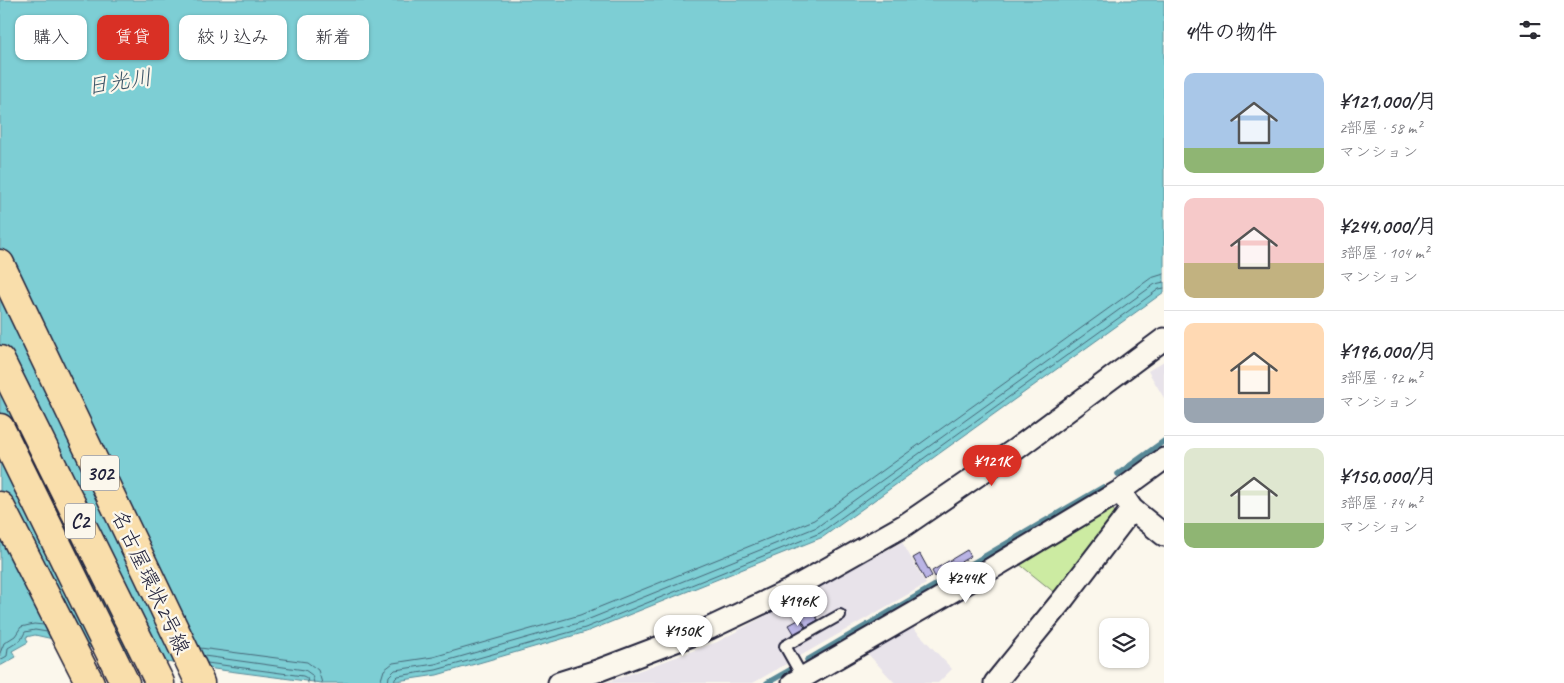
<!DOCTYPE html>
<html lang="ja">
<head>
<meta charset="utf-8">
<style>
  :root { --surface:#fff; --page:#f7f7f7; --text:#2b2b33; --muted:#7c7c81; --line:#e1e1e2; --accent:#d93025 }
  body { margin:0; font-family:Caveat,"Klee One",sans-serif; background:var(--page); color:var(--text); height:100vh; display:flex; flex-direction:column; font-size:19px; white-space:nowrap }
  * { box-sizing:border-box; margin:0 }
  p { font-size:16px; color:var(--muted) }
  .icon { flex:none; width:28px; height:28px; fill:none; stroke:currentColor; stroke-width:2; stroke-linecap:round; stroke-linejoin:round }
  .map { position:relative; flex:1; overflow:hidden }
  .sheet { display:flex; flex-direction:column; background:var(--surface); width:400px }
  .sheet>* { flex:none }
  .guide { position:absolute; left:15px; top:15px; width:475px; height:45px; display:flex; gap:10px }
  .buttons { position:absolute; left:1099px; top:618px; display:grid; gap:10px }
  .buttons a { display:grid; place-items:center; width:50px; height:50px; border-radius:10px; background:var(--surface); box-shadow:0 1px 4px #0004; font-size:25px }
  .price { position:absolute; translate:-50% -42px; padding:0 11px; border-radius:18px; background:#fff; color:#222; font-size:16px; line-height:32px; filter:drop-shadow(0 1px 2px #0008) }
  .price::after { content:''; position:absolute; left:50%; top:30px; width:15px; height:11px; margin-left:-8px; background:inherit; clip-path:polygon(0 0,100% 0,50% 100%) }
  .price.on { background:var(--accent); color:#fff }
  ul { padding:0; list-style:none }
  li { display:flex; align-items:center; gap:15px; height:125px; padding:0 20px }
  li+li { border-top:1px solid var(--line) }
  li span { display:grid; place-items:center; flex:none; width:140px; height:100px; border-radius:10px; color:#555 }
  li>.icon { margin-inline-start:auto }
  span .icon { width:60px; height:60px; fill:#fffc; stroke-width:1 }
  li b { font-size:21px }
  h2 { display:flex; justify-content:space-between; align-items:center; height:60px; padding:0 20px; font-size:21px }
  .chip { padding:0 18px; border-radius:10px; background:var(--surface); box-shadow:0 1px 4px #0004; font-size:18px; line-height:45px }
  .chip.on { background:var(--accent); color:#fff }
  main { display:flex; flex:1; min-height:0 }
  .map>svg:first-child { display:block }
</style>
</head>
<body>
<main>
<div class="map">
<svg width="1164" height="683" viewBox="0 0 1164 683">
  <rect width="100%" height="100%" fill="#fbf7ec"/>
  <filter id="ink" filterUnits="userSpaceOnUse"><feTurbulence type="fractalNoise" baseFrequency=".02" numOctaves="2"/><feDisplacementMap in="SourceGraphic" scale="10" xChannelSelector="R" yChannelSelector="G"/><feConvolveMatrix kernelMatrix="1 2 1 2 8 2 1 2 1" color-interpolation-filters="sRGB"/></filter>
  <g filter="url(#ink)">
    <g fill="#e8e3ea">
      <polygon points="1164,361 1164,398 1148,371"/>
      <polygon points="902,542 926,584 753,683 605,683 717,642"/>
      <polygon points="911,625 952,669 938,683 895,683 866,652"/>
    </g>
    <polygon fill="#cceba2" stroke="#77866e" points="1112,508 1117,515 1055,593 1018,563"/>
    <polygon fill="#7dced4" stroke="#598997" points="0,0 1164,0 1164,292 823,537 586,632 437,675 383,683 321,683 221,670 138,658 35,635 26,637 28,642 12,651 16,657 0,666"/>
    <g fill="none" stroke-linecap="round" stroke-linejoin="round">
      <g stroke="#466778" stroke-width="1">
        <polyline points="200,648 307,662 318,670 322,683"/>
        <polyline points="0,653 4,643 15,636 21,627 34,624 44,625"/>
        <polyline points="204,656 305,670 312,675 314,683"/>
        <polyline points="0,660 7,656 8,648 21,640 25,632 35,630 47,632"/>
        <polyline points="207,663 303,676 307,678 308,683"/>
        <polyline points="380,683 384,670 393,663 433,657 580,615 814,520 1151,278 1164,274"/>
        <polyline points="388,683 389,676 395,670 435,664 582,622 817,527 1155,284 1164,282"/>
        <polyline points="394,683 395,679 398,676 436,670 585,628 820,533 1159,289 1164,288"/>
      </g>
      <g stroke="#598997" stroke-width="5.5">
        <polyline points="1118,474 1164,441"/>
        <polyline points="807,660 1103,487"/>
        <polyline points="767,683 790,670"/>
      </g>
    </g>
    <g fill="#bab4e5" stroke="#22223b">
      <polygon points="967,550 971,556 935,577 932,571"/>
      <polygon points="920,554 932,576 925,580 913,558"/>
      <polygon points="813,611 818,620 806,627 801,618"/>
      <polygon points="800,619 806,629 795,635 789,625"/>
    </g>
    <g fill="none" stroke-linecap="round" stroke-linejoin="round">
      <g stroke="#22223b" stroke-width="14">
        <polyline id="service" points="803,678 785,646 840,615"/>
      </g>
      <g stroke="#22223b" stroke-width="25">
        <g id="minor">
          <polyline points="1124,497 1132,509 1164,535"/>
          <polyline points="559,683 597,671 710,628 790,590 905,525 1016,449 1164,339"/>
          <polyline points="793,683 989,570 1120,491 1164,459"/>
          <polyline points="995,683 1064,598 1132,509"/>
        </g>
      </g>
      <g stroke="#22223b" stroke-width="31">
        <g id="trunk">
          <polyline points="0,264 200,683"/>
          <polyline points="0,506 90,683"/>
        </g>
      </g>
      <g stroke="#22223b" stroke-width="31">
        <g id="motorway">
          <polyline points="0,360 160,683"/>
          <polyline points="0,428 125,683"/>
        </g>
      </g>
      <use href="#service" stroke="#fbf7ec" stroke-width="10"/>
      <use href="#minor" stroke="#fbf7ec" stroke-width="21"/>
      <use href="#trunk" stroke="#f9deab" stroke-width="28"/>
      <use href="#motorway" stroke="#f9deab" stroke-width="28"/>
    </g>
  </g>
  <g text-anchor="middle" stroke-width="4.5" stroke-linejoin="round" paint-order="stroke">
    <g fill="#fbf7ec" stroke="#636270" stroke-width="1">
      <rect x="81" y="455.5" width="38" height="35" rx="4"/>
      <rect x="65" y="503.5" width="30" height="35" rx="4"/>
    </g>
    <g font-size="20" font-weight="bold" fill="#22223b">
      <text x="100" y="480">302</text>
      <text x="80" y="528">C2</text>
    </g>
    <g font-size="21" fill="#22223b" stroke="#fbf7ec">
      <text transform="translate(151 582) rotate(65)" y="7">名古屋環状2号線</text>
    </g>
    <g font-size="22" font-style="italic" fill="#3d5669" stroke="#fbf7ec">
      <text transform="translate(119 81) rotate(-9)" y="8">日光川</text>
    </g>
  </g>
</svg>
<div class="buttons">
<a><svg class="icon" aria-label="layers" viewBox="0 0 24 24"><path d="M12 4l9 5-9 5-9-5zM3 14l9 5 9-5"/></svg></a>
</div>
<b class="price on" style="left:992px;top:487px">¥121K</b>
<b class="price" style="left:966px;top:604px">¥244K</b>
<b class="price" style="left:798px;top:627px">¥196K</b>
<b class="price" style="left:683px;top:657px">¥150K</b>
<div class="guide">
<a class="chip">購入</a>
<a class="chip on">賃貸</a>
<a class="chip">絞り込み</a>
<a class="chip">新着</a>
</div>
</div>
<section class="sheet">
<h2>4件の物件<svg class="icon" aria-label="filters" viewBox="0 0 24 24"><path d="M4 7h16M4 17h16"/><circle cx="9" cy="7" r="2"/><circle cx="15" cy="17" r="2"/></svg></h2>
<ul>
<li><span style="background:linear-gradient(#a9c7e8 75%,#8fb573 0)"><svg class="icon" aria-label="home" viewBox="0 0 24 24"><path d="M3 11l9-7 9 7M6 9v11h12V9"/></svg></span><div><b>¥121,000/月</b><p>2部屋 · 58 m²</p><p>マンション</p></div></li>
<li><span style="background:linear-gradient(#f6c9c9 65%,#c2b280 0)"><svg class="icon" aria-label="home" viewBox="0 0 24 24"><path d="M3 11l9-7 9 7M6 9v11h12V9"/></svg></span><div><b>¥244,000/月</b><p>3部屋 · 104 m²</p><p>マンション</p></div></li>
<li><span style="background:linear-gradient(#ffd9b3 75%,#9aa5b1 0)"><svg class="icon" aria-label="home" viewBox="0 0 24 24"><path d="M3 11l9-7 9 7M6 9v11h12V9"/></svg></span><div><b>¥196,000/月</b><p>3部屋 · 92 m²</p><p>マンション</p></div></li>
<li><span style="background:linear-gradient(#dfe7d0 75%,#8fb573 0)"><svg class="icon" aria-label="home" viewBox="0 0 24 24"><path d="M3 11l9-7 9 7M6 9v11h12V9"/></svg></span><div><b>¥150,000/月</b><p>3部屋 · 74 m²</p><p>マンション</p></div></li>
</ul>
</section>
</main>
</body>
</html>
